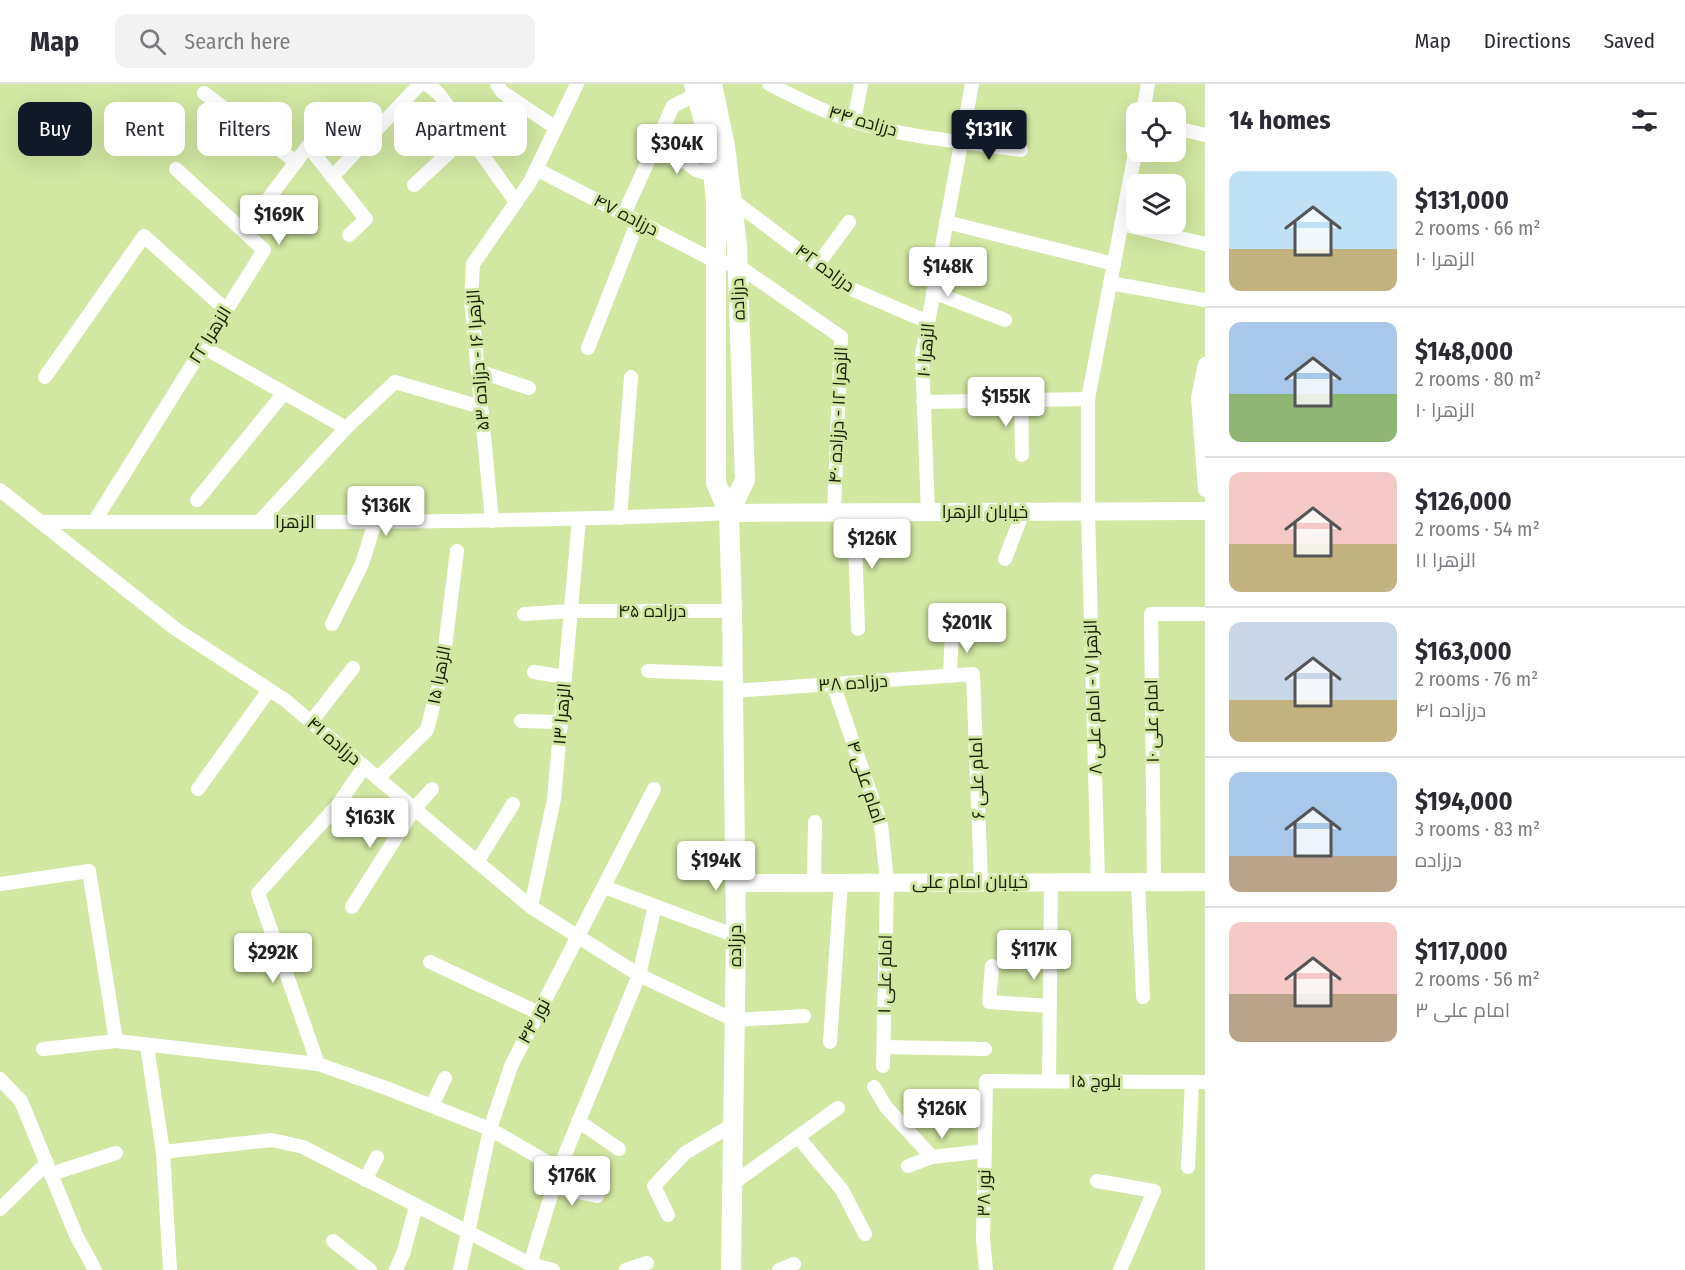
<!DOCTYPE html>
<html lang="en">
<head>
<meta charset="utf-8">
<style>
  :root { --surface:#fff; --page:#f2f2f3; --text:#2b2b33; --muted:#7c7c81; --line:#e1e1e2; --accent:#111827 }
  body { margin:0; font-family:"Fira Sans Condensed",Cairo,sans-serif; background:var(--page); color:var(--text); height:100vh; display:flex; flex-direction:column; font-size:22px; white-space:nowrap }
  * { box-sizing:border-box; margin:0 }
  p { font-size:20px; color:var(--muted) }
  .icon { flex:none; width:33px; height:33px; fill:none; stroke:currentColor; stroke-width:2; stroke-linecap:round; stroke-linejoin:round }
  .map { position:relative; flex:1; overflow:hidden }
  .sheet { display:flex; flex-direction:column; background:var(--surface); width:480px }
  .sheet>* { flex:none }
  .guide { position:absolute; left:18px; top:18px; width:570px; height:54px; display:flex; gap:12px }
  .buttons { position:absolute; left:1126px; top:18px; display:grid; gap:12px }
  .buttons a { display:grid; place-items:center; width:60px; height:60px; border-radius:12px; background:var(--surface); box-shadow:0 6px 24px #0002; font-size:30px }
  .price { position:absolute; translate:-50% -51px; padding:0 14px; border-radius:6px; background:#fff; color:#222; font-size:20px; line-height:39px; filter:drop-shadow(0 2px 3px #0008) }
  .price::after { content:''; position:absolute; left:50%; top:36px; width:18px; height:14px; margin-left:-9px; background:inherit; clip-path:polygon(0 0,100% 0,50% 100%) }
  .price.current { background:var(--accent); color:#fff }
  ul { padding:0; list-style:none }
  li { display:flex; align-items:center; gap:18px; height:150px; padding:0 24px }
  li+li { border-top:2px solid var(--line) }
  li span { display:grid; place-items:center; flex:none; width:168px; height:120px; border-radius:12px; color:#555 }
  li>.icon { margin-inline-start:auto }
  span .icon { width:72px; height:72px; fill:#fffc; stroke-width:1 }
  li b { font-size:26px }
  h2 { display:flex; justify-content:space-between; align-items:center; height:72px; padding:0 24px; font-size:26px }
  .pill { padding:0 21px; border-radius:12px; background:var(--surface); box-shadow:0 6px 24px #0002; font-size:21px; line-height:54px }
  .pill.current { background:var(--accent); color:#fff }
  header { display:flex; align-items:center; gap:36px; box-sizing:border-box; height:84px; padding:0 30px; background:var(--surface); border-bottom:2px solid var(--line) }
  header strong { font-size:28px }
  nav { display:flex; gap:33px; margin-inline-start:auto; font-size:21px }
  .search { width:420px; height:54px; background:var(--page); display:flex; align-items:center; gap:15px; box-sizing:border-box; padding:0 21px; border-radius:12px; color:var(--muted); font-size:22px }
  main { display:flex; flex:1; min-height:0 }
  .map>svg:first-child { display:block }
</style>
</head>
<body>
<header>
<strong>Map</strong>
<div class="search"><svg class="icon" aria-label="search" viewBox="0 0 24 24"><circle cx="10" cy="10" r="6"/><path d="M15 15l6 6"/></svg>Search here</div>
<nav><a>Map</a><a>Directions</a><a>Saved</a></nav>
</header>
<main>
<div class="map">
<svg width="1205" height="1186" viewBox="0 0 1205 1186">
  <rect width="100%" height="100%" fill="#d2e7a2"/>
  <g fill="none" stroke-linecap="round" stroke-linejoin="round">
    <g stroke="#fff" stroke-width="14">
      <polyline points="427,0 439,10 516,118"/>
      <polyline points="497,0 502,8 556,44"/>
      <path d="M769,0c28,14 55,28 84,37 55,17 112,21 168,29"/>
      <polyline points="204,9 296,78"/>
      <polyline points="1143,28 1148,0"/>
      <polyline points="854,37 861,0"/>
      <polyline points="1176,44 1205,51"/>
      <polyline points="657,56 696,86 713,91"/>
      <polyline points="536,85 715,177 737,181 841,253 834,429"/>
      <polyline points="332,93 420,0"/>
      <polyline points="414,101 468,51"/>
      <polyline points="731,115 849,204 928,238"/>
      <polyline points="624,130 673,22 697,10"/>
      <polyline points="946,138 1114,180"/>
      <polyline points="1121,140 1205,160"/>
      <polyline points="244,147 308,62 366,135 349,151"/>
      <polyline points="819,179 849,138"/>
      <polyline points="1110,199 1205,216"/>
      <polyline points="933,208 1005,236"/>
      <polyline points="203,263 346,344 395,298 481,323"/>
      <polyline points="588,264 638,137"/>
      <polyline points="1205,280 1198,314 1205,406"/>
      <polyline points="478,287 529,304"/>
      <polyline points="45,293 144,152 226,226"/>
      <polyline points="1021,316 1022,371"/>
      <polyline points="923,318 1088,315"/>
      <polyline points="0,406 177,546 285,616 531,823 639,891 734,936 804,932"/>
      <polyline points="197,416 284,309"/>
      <polyline points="928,428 922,271 972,0"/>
      <polyline points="854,429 858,545"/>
      <polyline points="620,434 631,293"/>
      <polyline points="492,437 471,215 473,180 530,98 577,0"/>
      <path d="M41,438c229,0 459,2 688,-9"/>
      <polyline points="94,438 264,166 176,85"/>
      <polyline points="259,438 346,344"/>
      <polyline points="1005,475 1023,428"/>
      <polyline points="524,530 571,527 732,527"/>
      <polyline points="332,540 362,480 375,438"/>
      <polyline points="648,587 733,590"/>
      <polyline points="534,588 565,593"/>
      <polyline points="950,592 952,547"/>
      <polyline points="833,600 881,740 887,798 883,982"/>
      <polyline points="733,607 973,590 981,798"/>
      <polyline points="521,637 561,638"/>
      <polyline points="311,638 353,584"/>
      <polyline points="378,694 427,646 442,587 457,467"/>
      <polyline points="198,705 269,606"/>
      <polyline points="477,778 513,720"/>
      <polyline points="814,798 815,738"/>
      <polyline points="1098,798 1088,428 1088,315 1137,59"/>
      <polyline points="1138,798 1143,913"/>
      <polyline points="1154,798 1151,530 1205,530"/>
      <polyline points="0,800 89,787 116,957 318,980 386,1004 490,1045 559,1085"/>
      <polyline points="604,803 736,852"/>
      <polyline points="352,823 414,725 432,705"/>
      <polyline points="531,823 554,715 579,435"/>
      <polyline points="430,878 539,929"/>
      <polyline points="992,882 989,918 1050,922"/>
      <polyline points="830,958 841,798"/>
      <polyline points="147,962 163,1068 170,1186"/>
      <polyline points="884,963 985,965"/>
      <polyline points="43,965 116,957"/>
      <polyline points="318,980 258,809 337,722 364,683"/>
      <polyline points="0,995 21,1017 76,1151 95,1186"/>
      <polyline points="1049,997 1051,798"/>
      <polyline points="874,1003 886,1023 932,1073"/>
      <polyline points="432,1022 445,994"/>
      <polyline points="578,1037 619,1065"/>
      <polyline points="798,1053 842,1106 865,1150"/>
      <polyline points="163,1068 272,1056 303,1063 530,1180 553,1186"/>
      <polyline points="908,1082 932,1073 985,1067"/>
      <polyline points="1188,1083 1192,998"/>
      <polyline points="51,1090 116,1069"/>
      <polyline points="365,1096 377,1073"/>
      <polyline points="1097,1097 1154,1107 1120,1186"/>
      <polyline points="732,1100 838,1024"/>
      <polyline points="553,1103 597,1112"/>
      <polyline points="0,1125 47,1079"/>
      <polyline points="668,1131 654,1102 685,1069 732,1041"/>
      <polyline points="333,1157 370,1186"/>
      <polyline points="530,1180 559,1085 639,891 655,822"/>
      <polyline points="396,1186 404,1167 416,1122"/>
      <polyline points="460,1186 490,1045 511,982 654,705"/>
      <polyline points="626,1186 647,1179"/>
      <polyline points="779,1186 794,1180"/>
      <polyline points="986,1186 983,1155 986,997 1205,998"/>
    </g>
    <g stroke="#fff" stroke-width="18">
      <polyline points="729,429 1205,427"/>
      <polyline points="735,799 1205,798"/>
    </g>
    <g stroke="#fff" stroke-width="20">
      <polyline points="694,0 711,64 716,119 716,399 729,429 732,527 736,852 731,1186"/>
      <polyline points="712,0 725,62 737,162 745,396 729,429"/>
    </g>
  </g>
  <g text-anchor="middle" stroke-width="6" stroke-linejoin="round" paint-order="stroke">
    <g font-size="18" fill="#171e03" stroke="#d2e7a2">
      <text transform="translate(863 37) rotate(16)" y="6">درزاده ۴۴</text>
      <text transform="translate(626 131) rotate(27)" y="6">درزاده ۴۷</text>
      <text transform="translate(825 184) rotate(36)" y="6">درزاده ۴۲</text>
      <text transform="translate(738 215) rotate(-92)" y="6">درزاده</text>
      <text transform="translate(210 251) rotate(-58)" y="6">الزهرا ۲۲</text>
      <text transform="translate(926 266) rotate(-85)" y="6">الزهرا ۱۰</text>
      <text transform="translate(478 276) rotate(-94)" y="6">الزهرا ۱۶ - درزاده ۵۳</text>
      <text transform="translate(838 331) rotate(-87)" y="6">الزهرا ۱۲ - درزاده ۴۰</text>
      <text x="985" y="434">خیابان الزهرا</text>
      <text x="295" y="444">الزهرا</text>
      <text x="652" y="533">درزاده ۴۵</text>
      <text transform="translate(439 591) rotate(-79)" y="6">الزهرا ۱۵</text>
      <text transform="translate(853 599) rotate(-4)" y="6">درزاده ۳۸</text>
      <text transform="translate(1093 613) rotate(-92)" y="6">الزهرا ۷ - امام علی ۸</text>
      <text transform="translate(562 630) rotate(-85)" y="6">الزهرا ۱۳</text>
      <text transform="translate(1152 637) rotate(-91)" y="6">امام علی ۱۰</text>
      <text transform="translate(334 657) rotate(40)" y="6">درزاده ۴۱</text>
      <text transform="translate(977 694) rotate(-92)" y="6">امام علی ۶</text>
      <text transform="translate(866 698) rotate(72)" y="6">امام علی ۴</text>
      <text x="970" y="804">خیابان امام علی</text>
      <text transform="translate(735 862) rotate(-90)" y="6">درزاده</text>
      <text transform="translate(885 890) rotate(-89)" y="6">امام علی ۱</text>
      <text transform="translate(534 937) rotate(-62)" y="6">نور ۴۴</text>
      <text x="1096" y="1003">بلوچ ۱۵</text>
      <text transform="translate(984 1109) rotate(-89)" y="6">نور ۳۸</text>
    </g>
  </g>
</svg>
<div class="buttons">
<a><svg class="icon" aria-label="locate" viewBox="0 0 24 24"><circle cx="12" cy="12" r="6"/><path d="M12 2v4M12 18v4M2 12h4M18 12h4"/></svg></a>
<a><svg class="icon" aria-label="layers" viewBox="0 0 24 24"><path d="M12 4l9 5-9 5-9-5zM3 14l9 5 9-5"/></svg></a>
</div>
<b class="price current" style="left:989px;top:77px">$131K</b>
<b class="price" style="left:677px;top:91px">$304K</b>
<b class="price" style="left:279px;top:162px">$169K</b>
<b class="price" style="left:948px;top:214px">$148K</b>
<b class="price" style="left:1006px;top:344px">$155K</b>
<b class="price" style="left:386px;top:453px">$136K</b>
<b class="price" style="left:872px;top:486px">$126K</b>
<b class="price" style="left:967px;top:570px">$201K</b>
<b class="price" style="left:370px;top:765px">$163K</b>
<b class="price" style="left:716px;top:808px">$194K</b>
<b class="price" style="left:1034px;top:897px">$117K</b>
<b class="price" style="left:273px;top:900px">$292K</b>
<b class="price" style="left:942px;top:1056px">$126K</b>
<b class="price" style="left:572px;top:1123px">$176K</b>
<div class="guide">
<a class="pill current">Buy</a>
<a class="pill">Rent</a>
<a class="pill">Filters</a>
<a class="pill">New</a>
<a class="pill">Apartment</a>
</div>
</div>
<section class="sheet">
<h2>14 homes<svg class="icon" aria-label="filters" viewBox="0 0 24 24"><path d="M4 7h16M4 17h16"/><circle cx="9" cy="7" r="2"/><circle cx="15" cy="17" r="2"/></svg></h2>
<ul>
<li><span style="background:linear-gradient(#bfe0f5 65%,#c2b280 0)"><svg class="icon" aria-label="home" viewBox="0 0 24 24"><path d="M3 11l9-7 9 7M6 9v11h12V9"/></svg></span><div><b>$131,000</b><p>2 rooms · 66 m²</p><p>الزهرا ۱۰</p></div></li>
<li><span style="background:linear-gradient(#a9c7e8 60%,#8fb573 0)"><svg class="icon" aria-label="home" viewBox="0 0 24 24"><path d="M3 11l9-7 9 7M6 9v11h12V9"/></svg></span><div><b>$148,000</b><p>2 rooms · 80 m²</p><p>الزهرا ۱۰</p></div></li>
<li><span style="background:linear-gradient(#f6c9c9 60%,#c2b280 0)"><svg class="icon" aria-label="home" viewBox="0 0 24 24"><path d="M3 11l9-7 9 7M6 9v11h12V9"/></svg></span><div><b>$126,000</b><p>2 rooms · 54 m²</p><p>الزهرا ۱۱</p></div></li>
<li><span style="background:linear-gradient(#c9d6e8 65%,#c2b280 0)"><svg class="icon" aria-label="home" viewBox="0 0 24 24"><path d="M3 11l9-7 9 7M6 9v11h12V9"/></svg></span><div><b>$163,000</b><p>2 rooms · 76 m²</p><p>درزاده ۴۱</p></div></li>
<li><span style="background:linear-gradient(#a9c7e8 70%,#b9a48a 0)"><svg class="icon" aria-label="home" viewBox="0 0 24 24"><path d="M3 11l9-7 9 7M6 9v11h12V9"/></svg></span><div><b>$194,000</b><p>3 rooms · 83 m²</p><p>درزاده</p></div></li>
<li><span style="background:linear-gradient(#f6c9c9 60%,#b9a48a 0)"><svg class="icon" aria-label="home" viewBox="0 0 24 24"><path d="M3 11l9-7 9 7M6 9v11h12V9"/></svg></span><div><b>$117,000</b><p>2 rooms · 56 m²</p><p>امام علی ۳</p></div></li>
</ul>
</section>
</main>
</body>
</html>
